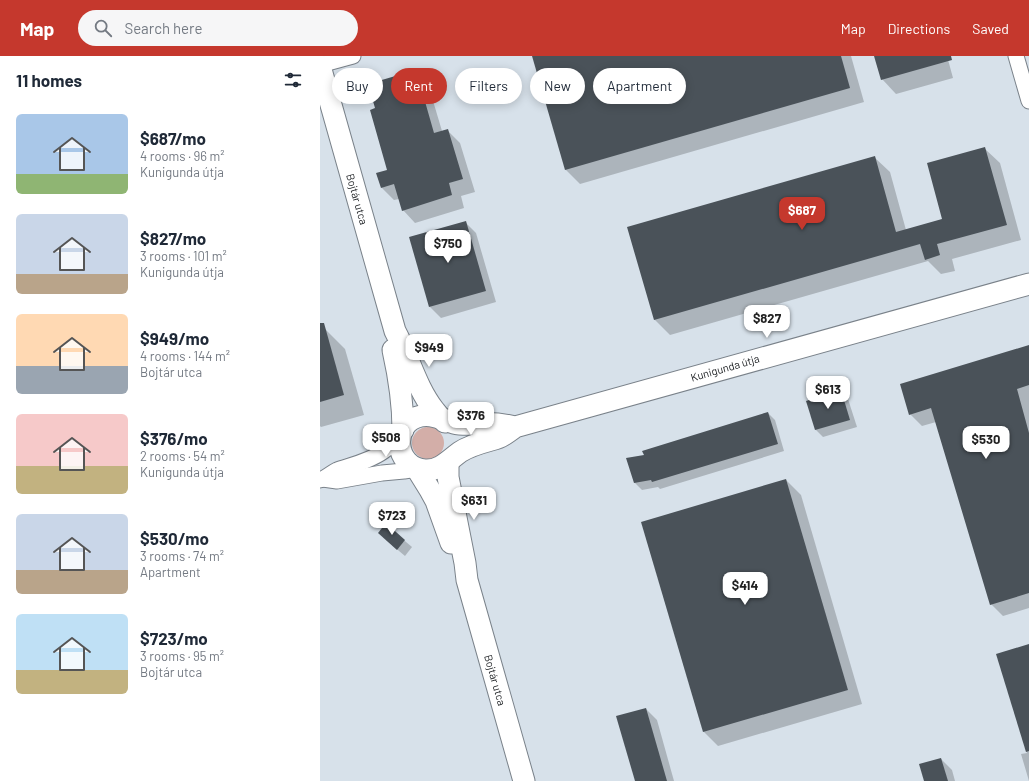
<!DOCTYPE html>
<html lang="en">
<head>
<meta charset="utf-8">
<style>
  :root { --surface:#fff; --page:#f6f6f7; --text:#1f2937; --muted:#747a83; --accent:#c5382d }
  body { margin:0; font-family:Barlow,sans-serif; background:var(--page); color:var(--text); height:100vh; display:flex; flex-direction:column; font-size:15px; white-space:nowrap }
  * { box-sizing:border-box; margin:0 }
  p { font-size:13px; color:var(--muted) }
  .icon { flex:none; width:22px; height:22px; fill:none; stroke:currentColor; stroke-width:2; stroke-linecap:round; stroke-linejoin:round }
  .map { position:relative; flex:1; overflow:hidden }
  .panel { display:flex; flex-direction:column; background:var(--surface); width:320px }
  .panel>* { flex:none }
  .banner { position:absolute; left:12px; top:12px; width:380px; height:36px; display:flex; gap:8px }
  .price { position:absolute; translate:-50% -34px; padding:0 9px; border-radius:8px; background:#fff; color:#222; font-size:13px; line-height:26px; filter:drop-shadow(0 1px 2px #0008) }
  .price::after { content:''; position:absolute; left:50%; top:24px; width:12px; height:9px; margin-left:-6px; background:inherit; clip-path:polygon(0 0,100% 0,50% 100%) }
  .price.on { background:var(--accent); color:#fff }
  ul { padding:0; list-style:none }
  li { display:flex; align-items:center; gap:12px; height:100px; padding:0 16px }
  li span { display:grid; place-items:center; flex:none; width:112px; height:80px; border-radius:6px; color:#555 }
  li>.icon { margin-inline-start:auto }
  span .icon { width:48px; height:48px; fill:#fffc; stroke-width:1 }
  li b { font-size:17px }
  h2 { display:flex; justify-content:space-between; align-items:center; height:48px; padding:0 16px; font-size:17px }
  .tag { padding:0 14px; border-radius:18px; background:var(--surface); box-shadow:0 2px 10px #0003; font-size:14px; line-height:36px }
  .tag.on { background:var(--accent); color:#fff }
  header { display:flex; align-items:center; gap:24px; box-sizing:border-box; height:56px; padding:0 20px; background:var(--accent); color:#fff }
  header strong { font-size:19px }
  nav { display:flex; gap:22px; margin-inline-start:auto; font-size:14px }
  .search { width:280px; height:36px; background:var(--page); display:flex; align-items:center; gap:10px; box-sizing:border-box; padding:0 14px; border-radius:22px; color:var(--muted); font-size:15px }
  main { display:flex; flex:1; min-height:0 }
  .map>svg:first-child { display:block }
</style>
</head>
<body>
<header>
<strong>Map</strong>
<div class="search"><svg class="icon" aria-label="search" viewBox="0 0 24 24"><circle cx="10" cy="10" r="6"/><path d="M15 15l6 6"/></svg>Search here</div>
<nav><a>Map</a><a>Directions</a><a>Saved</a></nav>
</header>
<main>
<section class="panel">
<h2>11 homes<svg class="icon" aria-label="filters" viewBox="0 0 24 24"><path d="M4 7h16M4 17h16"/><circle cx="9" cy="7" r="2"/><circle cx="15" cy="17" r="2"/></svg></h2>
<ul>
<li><span style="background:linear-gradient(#a9c7e8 75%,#8fb573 0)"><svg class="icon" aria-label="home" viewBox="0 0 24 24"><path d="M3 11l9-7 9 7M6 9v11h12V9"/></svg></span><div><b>$687/mo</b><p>4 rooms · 96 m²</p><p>Kunigunda útja</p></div></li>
<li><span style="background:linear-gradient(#c9d6e8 75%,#b9a48a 0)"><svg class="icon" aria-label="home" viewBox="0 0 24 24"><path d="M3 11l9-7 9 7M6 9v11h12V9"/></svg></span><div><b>$827/mo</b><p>3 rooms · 101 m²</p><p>Kunigunda útja</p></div></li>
<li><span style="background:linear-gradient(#ffd9b3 65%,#9aa5b1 0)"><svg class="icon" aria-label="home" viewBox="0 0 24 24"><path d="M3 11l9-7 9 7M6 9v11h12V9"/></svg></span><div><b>$949/mo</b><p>4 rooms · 144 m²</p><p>Bojtár utca</p></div></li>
<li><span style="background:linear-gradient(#f6c9c9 65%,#c2b280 0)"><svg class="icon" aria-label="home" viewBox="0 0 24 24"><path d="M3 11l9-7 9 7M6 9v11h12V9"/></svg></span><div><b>$376/mo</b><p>2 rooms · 54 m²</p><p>Kunigunda útja</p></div></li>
<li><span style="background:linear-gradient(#c9d6e8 70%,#b9a48a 0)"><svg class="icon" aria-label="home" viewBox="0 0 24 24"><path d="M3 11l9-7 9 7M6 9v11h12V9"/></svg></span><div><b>$530/mo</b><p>3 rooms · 74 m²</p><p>Apartment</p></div></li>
<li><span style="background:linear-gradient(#bfe0f5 70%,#c2b280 0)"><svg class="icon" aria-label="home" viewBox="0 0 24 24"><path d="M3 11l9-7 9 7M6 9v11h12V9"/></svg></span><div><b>$723/mo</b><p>3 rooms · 95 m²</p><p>Bojtár utca</p></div></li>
</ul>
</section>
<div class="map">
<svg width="709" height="725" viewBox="0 0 709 725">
  <rect width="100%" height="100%" fill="#d7e1ea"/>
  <circle fill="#d3aea8" cx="108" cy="387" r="16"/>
  <g fill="#0003">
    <polygon points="213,0 531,0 544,46 260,128 246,114"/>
    <polygon points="555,0 627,0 633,22 576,38 562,23"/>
    <polygon points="96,15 108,28 122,75 127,74 140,87 155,136 141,140 144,152 95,167 83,154 79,143 74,144 62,132 69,115 57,53"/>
    <polygon points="664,92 680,107 701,184 632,203 635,215 621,218 608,205 350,279 334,263 554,101 570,116 586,174 624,163"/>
    <polygon points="145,166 156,177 176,246 121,262 110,251"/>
    <polygon points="5,273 25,293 44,359 1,371 0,370 0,274"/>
    <polygon points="709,290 709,552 683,560 671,548 616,366 602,370 590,358"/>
    <polygon points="521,336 528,343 537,371 503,381 495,373"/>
    <polygon points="448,357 455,364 464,395 340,433 338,431 322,434 314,426 325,400"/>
    <polygon points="466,424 481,439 542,648 398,690 384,676"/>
    <polygon points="66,469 92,491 85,500 66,484"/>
    <polygon points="709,592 709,725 701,698 707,697 677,599"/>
    <polygon points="326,653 337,664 354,725 316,725"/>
    <polygon points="621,703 632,714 635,725 605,725"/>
  </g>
  <g fill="#4a5259">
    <polygon points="212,0 521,0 530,32 245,114"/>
    <polygon points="554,0 631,0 632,4 561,24"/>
    <polygon points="96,14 114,77 128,73 143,123 129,127 132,139 82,155 74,128 61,132 56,117 67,114 50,54 55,52 48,28"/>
    <polygon points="665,91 687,169 617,188 620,199 605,204 600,188 334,264 307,171 555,100 576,176 622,163 607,107"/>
    <polygon points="146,165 166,235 109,251 89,181"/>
    <polygon points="0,267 4,267 24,339 0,346"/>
    <polygon points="709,289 709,329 697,333 709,377 709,537 670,549 611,352 589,359 580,328"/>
    <polygon points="521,334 530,364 495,374 486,345"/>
    <polygon points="448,356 458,388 332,426 331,424 314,427 306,402 324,399 322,395"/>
    <polygon points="466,423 528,634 383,676 321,466"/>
    <polygon points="66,467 85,484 77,494 58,477"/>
    <polygon points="709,588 709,695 706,696 676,598"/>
    <polygon points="326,652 347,725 315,725 296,660"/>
    <polygon points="621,702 628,725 604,725 599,708"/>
  </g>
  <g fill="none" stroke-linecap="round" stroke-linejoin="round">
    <g stroke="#7a828a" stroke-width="17">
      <g id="street">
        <polyline points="696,0 709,45"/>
        <polyline points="0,9 33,0"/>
        <polyline points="3,423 17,425 62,417 84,415 97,413"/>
        <path d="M0,424c6,-2 11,-7 17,-10 15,-5 33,-9 47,-19 8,-5 13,-13 19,-21"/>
      </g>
    </g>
    <g stroke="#7a828a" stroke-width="23">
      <g id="secondary">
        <path d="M0,10l75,265c14,26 21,56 39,79 4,5 7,9 11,12"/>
        <path d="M73,294c6,27 10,52 10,80"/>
        <path d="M195,371c-12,-3 -25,-4 -37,-3 -8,0 -16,1 -24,-1 -11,-3 -21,-10 -33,-7 -31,6 -27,52 4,54 15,1 24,-10 35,-18 9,-6 20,-9 31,-12 4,-1 8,-2 11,-4 5,-3 9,-6 13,-9l514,-143"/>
        <polyline points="128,406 128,421 145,507 147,524 204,725"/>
        <polyline points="97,413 110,434 116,445 131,487"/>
      </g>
    </g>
    <use href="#street" stroke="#fff" stroke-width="15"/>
    <use href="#secondary" stroke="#fff" stroke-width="21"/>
  </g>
  <g text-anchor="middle" stroke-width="4" stroke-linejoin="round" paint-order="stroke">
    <g font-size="11" fill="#222528" stroke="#fff">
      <text transform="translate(37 143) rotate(74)" y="4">Bojtár utca</text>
      <text transform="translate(405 312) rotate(-16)" y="4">Kunigunda útja</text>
      <text transform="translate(175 624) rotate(74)" y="4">Bojtár utca</text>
    </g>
  </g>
</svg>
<b class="price on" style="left:482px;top:175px">$687</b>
<b class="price" style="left:128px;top:208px">$750</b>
<b class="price" style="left:447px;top:283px">$827</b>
<b class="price" style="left:109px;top:312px">$949</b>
<b class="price" style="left:508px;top:354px">$613</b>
<b class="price" style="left:151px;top:380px">$376</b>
<b class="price" style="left:66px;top:402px">$508</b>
<b class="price" style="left:666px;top:404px">$530</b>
<b class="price" style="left:154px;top:465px">$631</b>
<b class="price" style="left:72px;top:480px">$723</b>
<b class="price" style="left:425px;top:550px">$414</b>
<div class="banner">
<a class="tag">Buy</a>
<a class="tag on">Rent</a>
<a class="tag">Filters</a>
<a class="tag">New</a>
<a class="tag">Apartment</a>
</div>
</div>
</main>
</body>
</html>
